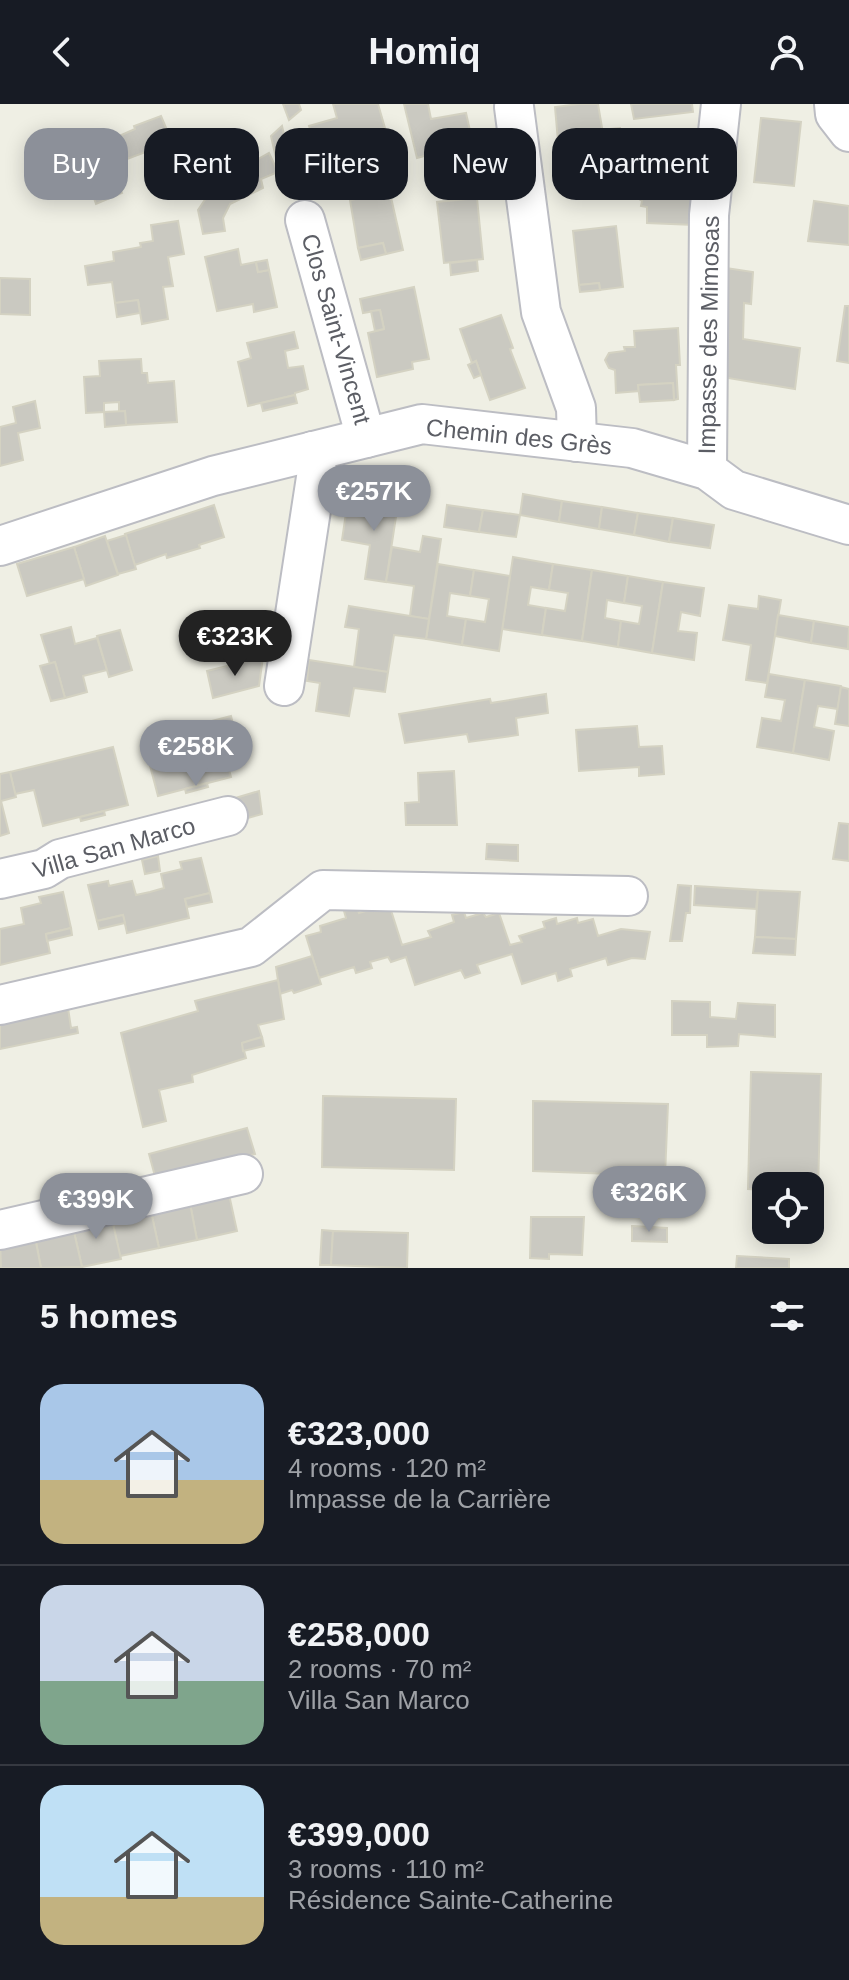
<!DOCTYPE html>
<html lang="en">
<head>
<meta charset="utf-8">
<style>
  :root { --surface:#171b24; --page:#242831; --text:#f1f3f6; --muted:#9ea1a6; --line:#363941; --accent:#8c9099 }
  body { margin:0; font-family:Helvetica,sans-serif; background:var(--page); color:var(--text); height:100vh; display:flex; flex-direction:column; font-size:30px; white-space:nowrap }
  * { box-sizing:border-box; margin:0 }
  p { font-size:26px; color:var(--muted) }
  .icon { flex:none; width:44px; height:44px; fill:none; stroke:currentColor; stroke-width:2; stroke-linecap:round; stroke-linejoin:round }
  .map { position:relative; height:1164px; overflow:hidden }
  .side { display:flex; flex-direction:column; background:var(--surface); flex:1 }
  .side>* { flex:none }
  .top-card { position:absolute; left:24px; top:24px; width:802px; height:72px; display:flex; gap:16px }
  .tools { position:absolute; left:752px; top:1068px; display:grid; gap:16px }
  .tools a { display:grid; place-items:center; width:72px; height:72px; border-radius:16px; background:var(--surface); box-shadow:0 4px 20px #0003; font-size:40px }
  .price { position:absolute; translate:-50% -68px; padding:0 18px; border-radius:28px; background:var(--accent); color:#fff; font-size:26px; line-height:52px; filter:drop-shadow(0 2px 4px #0008) }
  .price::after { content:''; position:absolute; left:50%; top:48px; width:24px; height:18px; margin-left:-12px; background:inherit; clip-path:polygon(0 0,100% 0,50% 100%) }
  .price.on { background:#222; color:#fff }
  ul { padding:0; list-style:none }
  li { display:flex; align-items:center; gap:24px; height:200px; padding:0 40px }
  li+li { border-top:2px solid var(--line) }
  li span { display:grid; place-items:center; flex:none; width:224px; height:160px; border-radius:24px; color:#555 }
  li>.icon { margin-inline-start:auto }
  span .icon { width:96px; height:96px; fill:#fffc; stroke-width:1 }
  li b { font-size:34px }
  h2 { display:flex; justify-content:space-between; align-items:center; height:96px; padding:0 40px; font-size:34px }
  .tag { padding:0 28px; border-radius:24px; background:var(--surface); box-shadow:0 4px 20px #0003; font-size:28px; line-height:72px }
  .tag.on { background:var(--accent); color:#fff }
  header { display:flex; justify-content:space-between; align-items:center; height:104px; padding:0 40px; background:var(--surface); font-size:36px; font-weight:700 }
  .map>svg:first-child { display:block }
</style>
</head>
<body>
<header><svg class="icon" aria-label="back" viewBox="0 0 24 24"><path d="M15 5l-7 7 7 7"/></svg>Homiq<svg class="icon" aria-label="person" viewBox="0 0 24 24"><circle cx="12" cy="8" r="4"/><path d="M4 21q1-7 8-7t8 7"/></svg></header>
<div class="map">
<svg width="849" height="1164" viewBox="0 0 849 1164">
  <rect width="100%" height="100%" fill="#efefe4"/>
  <g fill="#cac9c1" stroke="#d4d2c2" stroke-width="2">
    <polygon points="283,0 299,0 301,6 289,16"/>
    <polygon points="333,0 378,0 385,24 341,36 340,30 314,37 309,22 337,14"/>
    <polygon points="404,0 428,0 431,15 466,9 475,49 445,56 443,47 417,54"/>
    <polygon points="579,0 598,0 609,65 565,69 562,37 558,37 555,3"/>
    <polygon points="631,0 692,0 693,8 634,15"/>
    <polygon points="161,12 167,26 163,27 171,49 152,57 148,47 122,57 119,47 109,52 122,89 96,100 91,85 96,83 80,43 116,29 117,33 135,25 134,22"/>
    <polygon points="761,14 801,18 794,82 754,78"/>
    <polygon points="282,22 291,60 278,63 271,32"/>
    <polygon points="620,24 623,41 614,42 611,25"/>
    <polygon points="623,41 625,54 616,55 614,42"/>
    <polygon points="675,46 693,47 692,63 674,63"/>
    <polygon points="269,49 278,68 261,75 263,84 230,100 223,114 225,127 203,130 198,106 217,78"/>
    <polygon points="628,63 660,66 659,82 696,85 694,121 647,119 647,103 641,102 642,97 636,93 636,85 627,84"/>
    <polygon points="609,65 610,76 566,80 565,69"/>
    <polygon points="392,71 395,87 390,89 403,146 386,150 383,139 358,144 350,96 361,94 358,78"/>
    <polygon points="477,94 483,155 444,159 437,98"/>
    <polygon points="814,97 849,102 849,141 808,137"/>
    <polygon points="178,117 184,150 168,153 173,182 163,183 168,215 142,220 138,196 115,199 112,178 88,181 85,162 114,157 113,148 141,143 140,139 153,137 151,121"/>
    <polygon points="616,122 623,183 600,186 599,179 579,181 573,127"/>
    <polygon points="383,139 386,150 361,156 358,144"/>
    <polygon points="238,145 241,161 256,158 258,168 269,166 277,203 254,208 253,200 217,207 205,153"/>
    <polygon points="267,156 269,166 258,168 256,158"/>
    <polygon points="477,156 478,167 451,171 450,159"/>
    <polygon points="726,164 753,168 751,200 744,199 743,235 800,244 795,285 722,273"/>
    <polygon points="0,174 30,175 30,211 0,210"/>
    <polygon points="599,179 600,186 580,188 579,181"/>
    <polygon points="414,183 429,255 412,258 413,265 377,273 368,229 384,225 380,206 363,209 360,195"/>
    <polygon points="138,196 140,209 117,213 115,199"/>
    <polygon points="845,202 849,202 849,259 837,257"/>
    <polygon points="380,206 384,225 375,227 371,207"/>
    <polygon points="501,211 513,244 510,245 525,284 490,296 476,257 472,259 460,225"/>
    <polygon points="678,224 680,261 676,261 678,295 674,296 673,279 638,281 639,287 616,289 615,266 609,264 605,256 609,249 625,247 624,243 635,243 634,227"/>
    <polygon points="294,228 298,244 285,247 288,264 303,262 308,285 295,289 295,291 248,302 238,258 251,254 247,239"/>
    <polygon points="141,255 142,269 147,269 148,279 174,277 177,318 126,321 125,307 119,308 119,298 104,299 104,308 86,309 84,273 100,272 99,257"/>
    <polygon points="476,257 481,271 474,274 468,261"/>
    <polygon points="673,279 674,296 640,298 638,281"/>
    <polygon points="295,291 297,299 263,307 261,299"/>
    <polygon points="35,297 40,324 18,329 23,356 0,362 0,323 16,319 13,303"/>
    <polygon points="125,307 126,321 105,323 104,308"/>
    <polygon points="378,390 399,393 386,478 365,475 370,441 342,436 347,402 375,405"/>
    <polygon points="523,390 562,397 559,418 520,411"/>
    <polygon points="562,397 602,403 599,425 559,418"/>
    <polygon points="214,401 224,433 199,441 200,444 167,454 166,450 135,461 125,430"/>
    <polygon points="447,401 483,406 479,428 444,423"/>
    <polygon points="602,403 638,409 634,431 599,425"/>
    <polygon points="483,406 520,411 516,433 479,428"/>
    <polygon points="638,409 673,414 669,438 634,431"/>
    <polygon points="673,414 714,421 710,444 669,438"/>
    <polygon points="126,431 136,465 118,470 107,437"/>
    <polygon points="105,432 118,471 86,482 74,443"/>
    <polygon points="423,432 441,435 429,515 410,512 414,482 386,478 392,443 420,448"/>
    <polygon points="74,443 84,475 27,492 17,460"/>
    <polygon points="513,453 553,460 549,486 531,483 528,501 546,504 542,531 502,525"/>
    <polygon points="438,460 474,466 470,492 450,489 447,512 466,515 462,541 426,535"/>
    <polygon points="553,460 592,466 582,537 542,531 546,504 565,507 568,489 549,486"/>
    <polygon points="474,466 510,472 499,547 462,541 466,515 485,518 489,495 470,492"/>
    <polygon points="592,466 628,472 624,499 607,496 605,514 621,517 618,543 582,537"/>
    <polygon points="628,472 663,478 652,549 618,543 621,517 639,520 642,502 624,499"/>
    <polygon points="663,478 704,484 700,512 681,508 678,527 697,529 694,556 652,549"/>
    <polygon points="759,492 781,496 767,579 746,576 751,541 723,536 729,501 758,505"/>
    <polygon points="349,502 429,515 426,535 394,531 388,568 354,563 359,525 345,523"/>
    <polygon points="778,511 814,517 811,539 775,532"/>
    <polygon points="814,517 849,523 848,545 811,539"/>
    <polygon points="71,523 75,540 97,534 107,566 83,572 87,588 65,594 55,558 50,560 41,531"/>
    <polygon points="120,526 132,566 109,573 97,532"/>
    <polygon points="263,553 259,582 213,594 207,567"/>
    <polygon points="309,556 388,568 385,588 354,584 349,612 316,607 320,579 307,577"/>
    <polygon points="55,558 65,594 51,597 40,562"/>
    <polygon points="769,570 805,576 793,649 757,643 762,614 781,617 785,596 765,593"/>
    <polygon points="805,576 841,582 838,605 818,602 814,623 834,627 829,656 793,649"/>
    <polygon points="841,583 849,585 849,622 835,620"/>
    <polygon points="546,590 548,609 516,614 518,631 469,638 467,630 405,639 399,610 490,595 491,599"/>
    <polygon points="231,612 237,636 222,640 231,673 158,692 143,635"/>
    <polygon points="637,622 639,643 662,642 664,670 639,672 639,663 579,667 576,626"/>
    <polygon points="113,643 128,701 43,722 34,686 15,690 10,668"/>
    <polygon points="454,667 457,721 406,721 405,699 419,698 418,669"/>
    <polygon points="10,668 16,693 1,697 9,729 0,732 0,670"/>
    <polygon points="207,679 208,683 186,689 185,685"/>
    <polygon points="259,687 262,710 237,717 232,695"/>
    <polygon points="104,707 105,711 81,717 80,713"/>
    <polygon points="839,719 849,720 849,757 833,755"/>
    <polygon points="487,740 518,741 518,757 486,755"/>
    <polygon points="158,752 160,767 145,770 142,756"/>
    <polygon points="201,754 210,789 185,795 189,814 127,829 123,811 97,817 88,781 108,777 109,782 132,777 136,791 150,788 164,784 161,770 182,765 180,758"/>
    <polygon points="678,781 691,782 690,809 686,809 682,837 670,837"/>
    <polygon points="695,782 758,786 756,805 694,801"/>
    <polygon points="758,786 800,788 796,835 755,833"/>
    <polygon points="63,788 71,824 46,830 50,849 0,861 0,825 24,820 21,804 41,799 39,793"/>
    <polygon points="210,789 212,798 187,803 185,795"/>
    <polygon points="389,800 402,841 431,833 428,827 454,818 452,811 464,808 466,814 483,809 486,813 499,809 510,841 522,838 519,832 545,824 543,818 556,814 557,820 577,814 578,819 593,815 598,832 621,825 650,828 645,855 632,854 608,861 606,854 570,865 572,872 558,877 556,869 522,880 512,850 477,861 480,869 465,874 461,866 415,881 406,853 391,858 388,853 370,858 372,864 356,869 354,863 319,874 306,832 321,828 320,822 346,814 344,807 357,804 359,809"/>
    <polygon points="123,811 125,819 99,825 97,817"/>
    <polygon points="71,824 72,831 47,837 46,830"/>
    <polygon points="755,833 796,835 795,851 753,849"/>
    <polygon points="312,852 321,880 294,889 292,886 280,890 276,863"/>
    <polygon points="278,876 284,915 258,921 262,933 242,939 246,954 192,971 193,978 159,986 166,1017 143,1023 121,929 198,907 195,897"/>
    <polygon points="672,897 710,898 710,913 736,915 738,899 775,901 775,933 739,930 738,942 707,943 707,931 672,931"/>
    <polygon points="68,904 71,924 77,923 78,929 0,945 0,918"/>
    <polygon points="262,933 264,942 243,947 242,939"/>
    <polygon points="751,968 821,970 818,1087 810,1087 810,1082 766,1082 766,1086 748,1085"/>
    <polygon points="323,992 456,995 454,1066 322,1063"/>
    <polygon points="533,997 668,1000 665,1072 533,1067"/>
    <polygon points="247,1024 255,1050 156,1076 149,1050"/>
    <polygon points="228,1086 237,1127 197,1136 189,1094"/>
    <polygon points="189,1094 197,1136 159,1144 150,1103"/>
    <polygon points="150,1103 159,1144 120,1152 111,1111"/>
    <polygon points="111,1111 121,1155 82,1163 72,1119"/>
    <polygon points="531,1113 584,1113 582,1151 549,1150 549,1155 530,1154"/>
    <polygon points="72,1119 82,1163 41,1164 34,1128"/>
    <polygon points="632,1122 667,1124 667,1138 632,1137"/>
    <polygon points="322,1126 333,1127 331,1161 320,1161"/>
    <polygon points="333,1127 408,1129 407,1164 331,1161"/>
    <polygon points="34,1128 41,1164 1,1164 0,1135"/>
    <polygon points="737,1152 789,1155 789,1164 736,1164"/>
  </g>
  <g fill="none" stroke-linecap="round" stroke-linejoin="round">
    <g stroke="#bcbdc3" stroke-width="42">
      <g id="minor">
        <polyline points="834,0 835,10 849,28"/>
        <polyline points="514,3 541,208 576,304 577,338"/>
        <polyline points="305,116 366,334"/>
        <polyline points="707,366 709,111 721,0"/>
        <polyline points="0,442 213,372 422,320 632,344 707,366 734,386 849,421"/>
        <polyline points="284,582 317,367 313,347"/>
        <polyline points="0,775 44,765 60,755 228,712"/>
        <polyline points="0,901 251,843 323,786 628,792"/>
        <polyline points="0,1126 243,1070"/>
      </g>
    </g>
    <use href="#minor" stroke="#fff" stroke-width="38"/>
  </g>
  <g text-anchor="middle" stroke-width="6" stroke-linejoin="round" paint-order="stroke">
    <g font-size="24" fill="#5c5e65" stroke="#fff">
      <text transform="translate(336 225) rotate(74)" y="8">Clos Saint-Vincent</text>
      <text transform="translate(709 231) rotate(-89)" y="8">Impasse des Mimosas</text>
      <text transform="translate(519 333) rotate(6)" y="8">Chemin des Grès</text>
      <text transform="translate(114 744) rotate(-16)" y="8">Villa San Marco</text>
    </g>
  </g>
</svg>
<div class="tools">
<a><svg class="icon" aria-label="locate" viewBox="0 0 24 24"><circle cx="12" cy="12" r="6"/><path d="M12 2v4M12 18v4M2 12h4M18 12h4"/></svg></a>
</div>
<b class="price" style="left:374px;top:429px">€257K</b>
<b class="price on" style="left:235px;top:574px">€323K</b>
<b class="price" style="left:196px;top:684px">€258K</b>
<b class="price" style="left:649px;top:1130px">€326K</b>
<b class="price" style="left:96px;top:1137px">€399K</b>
<div class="top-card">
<a class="tag on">Buy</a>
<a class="tag">Rent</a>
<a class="tag">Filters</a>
<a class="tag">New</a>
<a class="tag">Apartment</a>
</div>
</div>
<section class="side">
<h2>5 homes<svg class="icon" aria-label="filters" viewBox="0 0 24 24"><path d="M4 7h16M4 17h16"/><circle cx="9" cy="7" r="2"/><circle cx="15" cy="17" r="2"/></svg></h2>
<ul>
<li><span style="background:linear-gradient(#a9c7e8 60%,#c2b280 0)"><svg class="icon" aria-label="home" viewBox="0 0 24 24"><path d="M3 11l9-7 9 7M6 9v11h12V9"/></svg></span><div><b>€323,000</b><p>4 rooms · 120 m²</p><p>Impasse de la Carrière</p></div></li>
<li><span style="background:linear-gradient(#c9d6e8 60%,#7fa58c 0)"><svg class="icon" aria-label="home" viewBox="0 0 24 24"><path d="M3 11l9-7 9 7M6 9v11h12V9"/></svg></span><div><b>€258,000</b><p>2 rooms · 70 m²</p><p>Villa San Marco</p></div></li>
<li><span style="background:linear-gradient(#bfe0f5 70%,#c2b280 0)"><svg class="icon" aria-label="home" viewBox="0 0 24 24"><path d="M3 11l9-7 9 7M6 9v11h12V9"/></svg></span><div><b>€399,000</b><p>3 rooms · 110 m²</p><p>Résidence Sainte-Catherine</p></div></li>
</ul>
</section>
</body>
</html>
